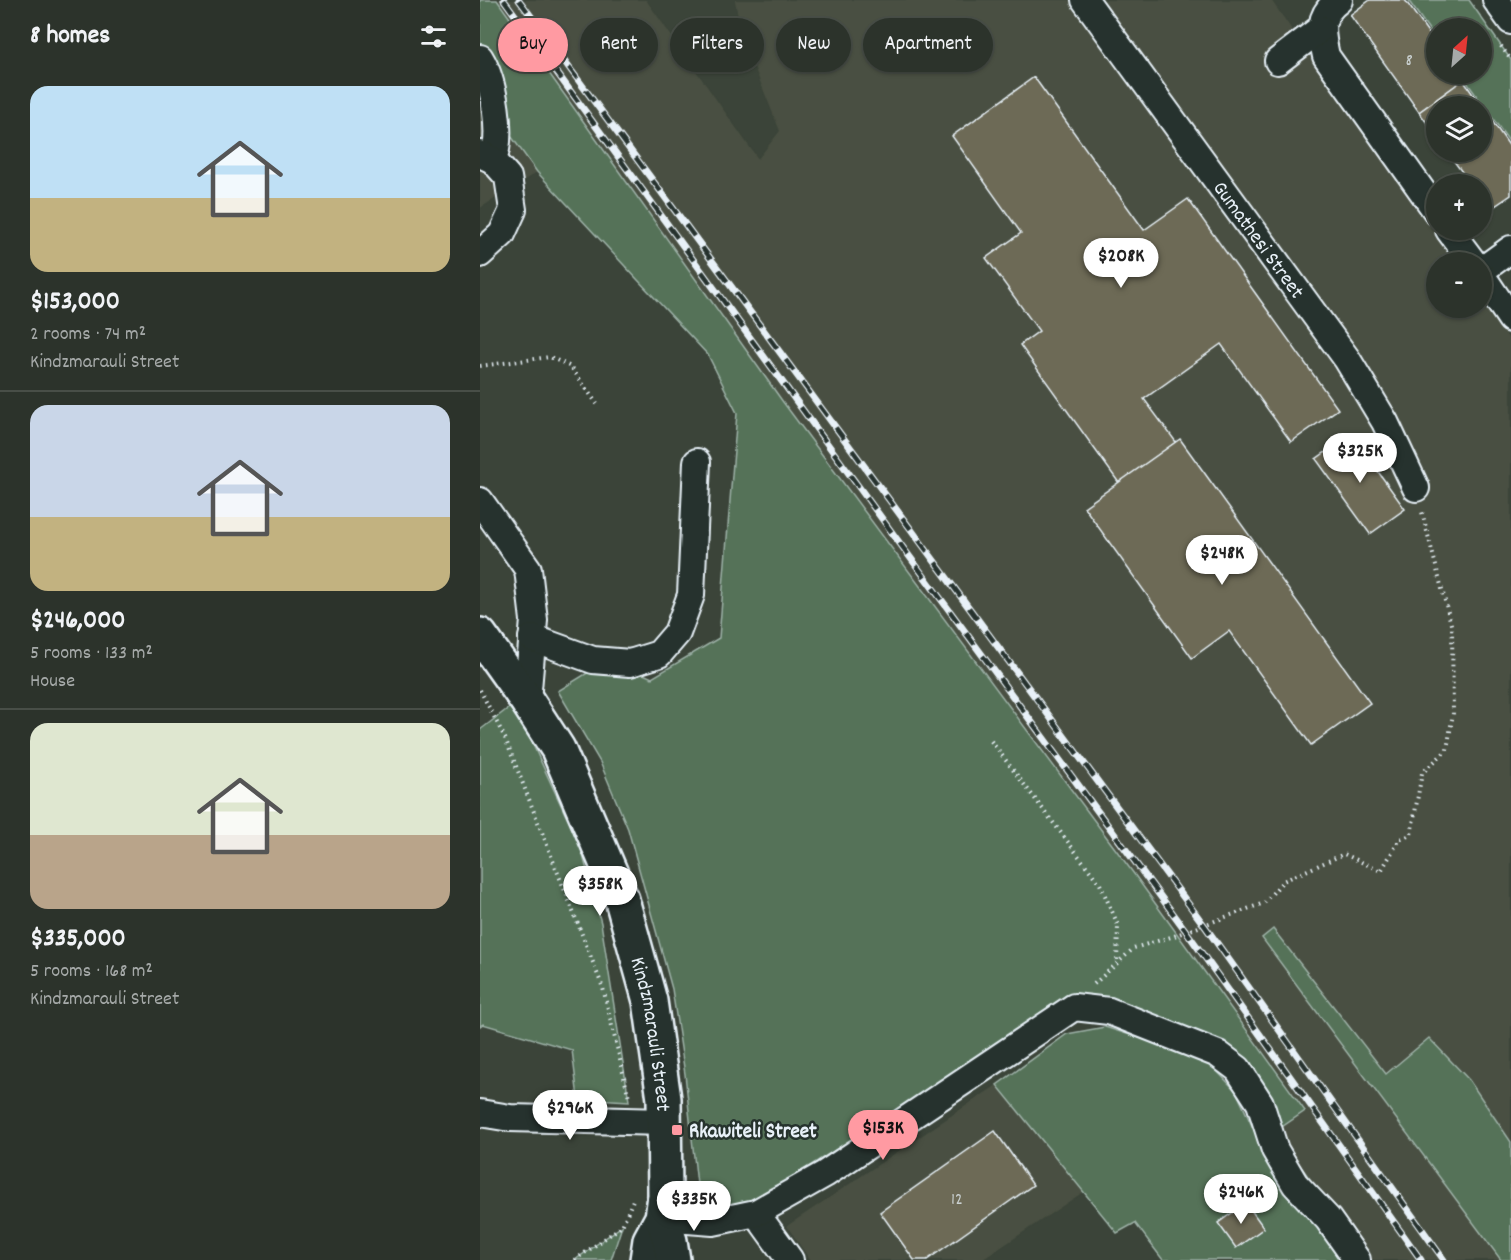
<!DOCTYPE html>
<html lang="en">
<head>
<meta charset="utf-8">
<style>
  :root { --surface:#2c332b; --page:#383f37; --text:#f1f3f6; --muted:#a6aaa9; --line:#484e47; --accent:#ff9aa2 }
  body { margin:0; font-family:Dekko,sans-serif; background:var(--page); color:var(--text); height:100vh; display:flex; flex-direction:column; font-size:22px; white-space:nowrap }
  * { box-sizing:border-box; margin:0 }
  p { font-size:20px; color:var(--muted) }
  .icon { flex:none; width:33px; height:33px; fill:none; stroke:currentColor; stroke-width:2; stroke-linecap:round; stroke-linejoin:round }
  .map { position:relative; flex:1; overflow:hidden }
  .sheet { display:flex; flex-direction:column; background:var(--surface); width:480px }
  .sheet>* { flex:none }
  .banner { position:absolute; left:18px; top:18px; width:570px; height:54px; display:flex; gap:12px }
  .needle { width:39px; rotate:27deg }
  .tools { position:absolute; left:946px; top:18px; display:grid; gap:12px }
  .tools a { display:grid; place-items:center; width:66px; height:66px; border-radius:50%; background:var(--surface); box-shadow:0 2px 4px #0004,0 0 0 2px var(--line); font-size:30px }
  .price { position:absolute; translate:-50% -51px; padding:0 14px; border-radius:21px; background:#fff; color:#222; font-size:20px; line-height:39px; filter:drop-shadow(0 2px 3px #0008) }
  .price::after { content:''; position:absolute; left:50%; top:36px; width:18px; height:14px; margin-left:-9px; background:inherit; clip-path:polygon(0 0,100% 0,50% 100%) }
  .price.on { background:var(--accent); color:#111 }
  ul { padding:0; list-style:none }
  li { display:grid; align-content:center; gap:12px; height:318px; padding:0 30px }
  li+li { border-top:2px solid var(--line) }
  li span { display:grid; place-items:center; height:186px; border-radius:18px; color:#555 }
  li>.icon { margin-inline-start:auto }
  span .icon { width:108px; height:108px; fill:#fffc; stroke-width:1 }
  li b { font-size:26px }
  h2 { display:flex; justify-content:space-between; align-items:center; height:72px; padding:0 30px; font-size:26px }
  .chip { padding:0 21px; border-radius:27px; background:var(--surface); box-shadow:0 2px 4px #0004,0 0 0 2px var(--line); font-size:21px; line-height:54px }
  .chip.on { background:var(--accent); color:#111 }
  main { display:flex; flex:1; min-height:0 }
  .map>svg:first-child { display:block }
</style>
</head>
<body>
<main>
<section class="sheet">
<h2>8 homes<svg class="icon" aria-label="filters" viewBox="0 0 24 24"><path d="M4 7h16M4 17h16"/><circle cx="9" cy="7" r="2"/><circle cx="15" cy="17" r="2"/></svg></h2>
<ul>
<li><span style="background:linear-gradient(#bfe0f5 60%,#c2b280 0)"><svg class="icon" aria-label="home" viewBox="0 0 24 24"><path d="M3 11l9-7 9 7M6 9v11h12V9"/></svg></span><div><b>$153,000</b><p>2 rooms · 74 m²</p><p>Kindzmarauli Street</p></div></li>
<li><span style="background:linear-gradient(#c9d6e8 60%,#c2b280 0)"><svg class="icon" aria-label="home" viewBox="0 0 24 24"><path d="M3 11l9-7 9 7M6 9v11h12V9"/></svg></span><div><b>$246,000</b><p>5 rooms · 133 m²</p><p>House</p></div></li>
<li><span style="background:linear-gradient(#dfe7d0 60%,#b9a48a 0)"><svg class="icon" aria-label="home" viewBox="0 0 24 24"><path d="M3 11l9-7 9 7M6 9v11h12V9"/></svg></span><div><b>$335,000</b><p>5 rooms · 168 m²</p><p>Kindzmarauli Street</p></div></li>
</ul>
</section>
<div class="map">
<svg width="1031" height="1260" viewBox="0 0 1031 1260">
  <rect width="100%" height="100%" fill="#3b4439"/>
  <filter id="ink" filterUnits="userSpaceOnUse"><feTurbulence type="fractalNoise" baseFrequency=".0167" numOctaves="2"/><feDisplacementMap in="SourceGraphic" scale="12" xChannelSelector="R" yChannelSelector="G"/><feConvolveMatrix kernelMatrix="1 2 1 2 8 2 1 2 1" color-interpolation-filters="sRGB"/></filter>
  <g filter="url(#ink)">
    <g fill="#4a5042">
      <polygon points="17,0 166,0 278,159 300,131 261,34 255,0 791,0 975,262 957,262 957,308 1002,308 1002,300 1031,342 1031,1142 989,1080 948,1038 906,1075 793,929 782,938 1021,1260 887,1260 796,1131 824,1110 654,874 303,402"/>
      <polygon points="0,93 57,172 0,208"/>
      <polygon points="517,1085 603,1192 502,1260 330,1260 307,1226"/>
    </g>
    <g fill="#557259" stroke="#9eb2a8" stroke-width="1.5">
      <polygon points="0,0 17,0 303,402 654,874 825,1111 796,1131 887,1260 683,1260 655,1223 637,1233 517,1085 587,1034 625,1027 663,1039 730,1064 756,1091 779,1141 774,1077 617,1000 508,1054 290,1191 241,1214 220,1212 205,1074 192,989 148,829 120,762 78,691 130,659 172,678 239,638 257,413 228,355 57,172 0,93"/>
      <polygon points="928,0 989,0 1031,60 1031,144 981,74 1002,74 1002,28 957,28 957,41"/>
      <polygon points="34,704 101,848 121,923 149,1101 98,1098 92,1050 3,1024 0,1026 0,730"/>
      <polygon points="793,929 906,1074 949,1038 989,1080 1031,1142 1031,1260 1021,1260 782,938"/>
      <polygon points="142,1226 131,1260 95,1260"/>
    </g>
    <g fill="#6d6b56" stroke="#e8f1f8" stroke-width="1.5">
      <polygon points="890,0 925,0 957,45 957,74 978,74 983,80 939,112 870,15"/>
      <polygon points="554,77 664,230 708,199 858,409 811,442 741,344 664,399 696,442 639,483 540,345 559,331 506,258 541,233 472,136"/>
      <polygon points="983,80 1001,106 957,106 957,137 939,112"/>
      <polygon points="1002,107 1031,148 1031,195 1009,210 1002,201 1002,184 991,184 967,152 1002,152"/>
      <polygon points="871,434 925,509 890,534 836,459"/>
      <polygon points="700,439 890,703 831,745 749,631 712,658 604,507"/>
      <polygon points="515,1131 553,1185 447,1260 434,1260 400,1212"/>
      <polygon points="766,1203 784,1228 756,1248 738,1223"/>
    </g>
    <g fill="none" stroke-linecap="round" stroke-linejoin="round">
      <g stroke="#e8f1f8" stroke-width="30">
        <g id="minor">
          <path id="s1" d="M605,0l262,359 38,63 31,66"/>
          <path d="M859,0c-22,16 -18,33 -13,56l111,156"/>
          <polyline points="1016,0 1031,21"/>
          <path d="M0,58c14,23 23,77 13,102"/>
          <polyline points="798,61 840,29"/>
          <polyline points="0,154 13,160 28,177 33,210 22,234 0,254"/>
          <polyline points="969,230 993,262"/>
          <polyline points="1002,270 1031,249"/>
          <polyline points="1002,276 1031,319"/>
          <polyline points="0,501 48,569 54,620 47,701"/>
          <polyline points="52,638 113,660 150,663 179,654 197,633 211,595 217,462"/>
          <polyline points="0,1113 30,1118 184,1122"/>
          <polyline points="276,1213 310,1260"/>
          <polyline points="182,1218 233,1222 276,1213 345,1174 594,1007 629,1011 738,1054 758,1069 780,1103 795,1150 815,1184 848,1219 877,1260"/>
        </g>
      </g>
      <g stroke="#e8f1f8" stroke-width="38">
        <g id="major">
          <path id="s2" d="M0,635l47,66 31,48 64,151 28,101 14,98 1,97 -3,22 -12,22 -3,20"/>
          <polyline points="182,1218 190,1241 193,1260"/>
        </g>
      </g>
      <g stroke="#e8f1f8" stroke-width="4" stroke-dasharray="1.5 4.5" stroke-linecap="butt">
        <polyline points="1021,46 1031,60"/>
        <polyline points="0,366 70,357 91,367 117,404"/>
        <polyline points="0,690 25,738 123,988 149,1098"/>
        <polyline points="511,741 620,884 638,925 637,962"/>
        <polyline points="614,984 654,948 691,937 784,903 803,881 864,854 901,871 920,839 931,835 942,773 967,750 973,713 972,628 942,512"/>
        <polyline points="95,1260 142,1226 153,1200"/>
      </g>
      <use href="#minor" stroke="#26332d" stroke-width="26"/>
      <use href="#major" stroke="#26332d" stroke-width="33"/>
      <g stroke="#e8f1f8" stroke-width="7">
        <g id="rail">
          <polyline points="24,0 424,549 706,931 941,1260"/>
          <polyline points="39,0 724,925 964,1260"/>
        </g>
      </g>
      <use href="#rail" stroke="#26332d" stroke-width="4.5" stroke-dasharray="14" stroke-linecap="butt"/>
    </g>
  </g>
  <rect fill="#ff9aa2" stroke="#26332d" stroke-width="2" x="191" y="1124" width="12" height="12" rx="3"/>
  <g text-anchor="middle" stroke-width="5" stroke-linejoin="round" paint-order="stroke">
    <g font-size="18" fill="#c9d0d0">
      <text x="929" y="65">8</text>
      <text x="477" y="1204">12</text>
    </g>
    <g font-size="21" fill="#e8f1f8" stroke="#26332d">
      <text dy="7" stroke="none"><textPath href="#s1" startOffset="296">Gumathesi Street</textPath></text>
      <text dy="7" stroke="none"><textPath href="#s2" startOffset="440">Kindzmarauli Street</textPath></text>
    </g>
    <g font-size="21" font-weight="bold" fill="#e8f1f8" stroke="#26332d" text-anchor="start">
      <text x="209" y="1137">Rkawiteli Street</text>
    </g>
  </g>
</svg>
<div class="tools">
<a><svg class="needle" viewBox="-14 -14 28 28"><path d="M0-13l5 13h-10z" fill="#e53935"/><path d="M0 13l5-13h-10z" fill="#a6aaa9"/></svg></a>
<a><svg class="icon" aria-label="layers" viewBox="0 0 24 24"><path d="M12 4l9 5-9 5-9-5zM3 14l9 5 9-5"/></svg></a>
<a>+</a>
<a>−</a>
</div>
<b class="price" style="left:641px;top:289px">$208K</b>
<b class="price" style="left:880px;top:484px">$325K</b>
<b class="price" style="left:742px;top:586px">$248K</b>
<b class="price" style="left:120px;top:917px">$358K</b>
<b class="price" style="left:90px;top:1141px">$296K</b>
<b class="price on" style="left:403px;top:1161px">$153K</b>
<b class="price" style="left:761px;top:1225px">$246K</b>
<b class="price" style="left:214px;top:1232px">$335K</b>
<div class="banner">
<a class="chip on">Buy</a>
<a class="chip">Rent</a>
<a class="chip">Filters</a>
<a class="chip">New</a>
<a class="chip">Apartment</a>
</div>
</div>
</main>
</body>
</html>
